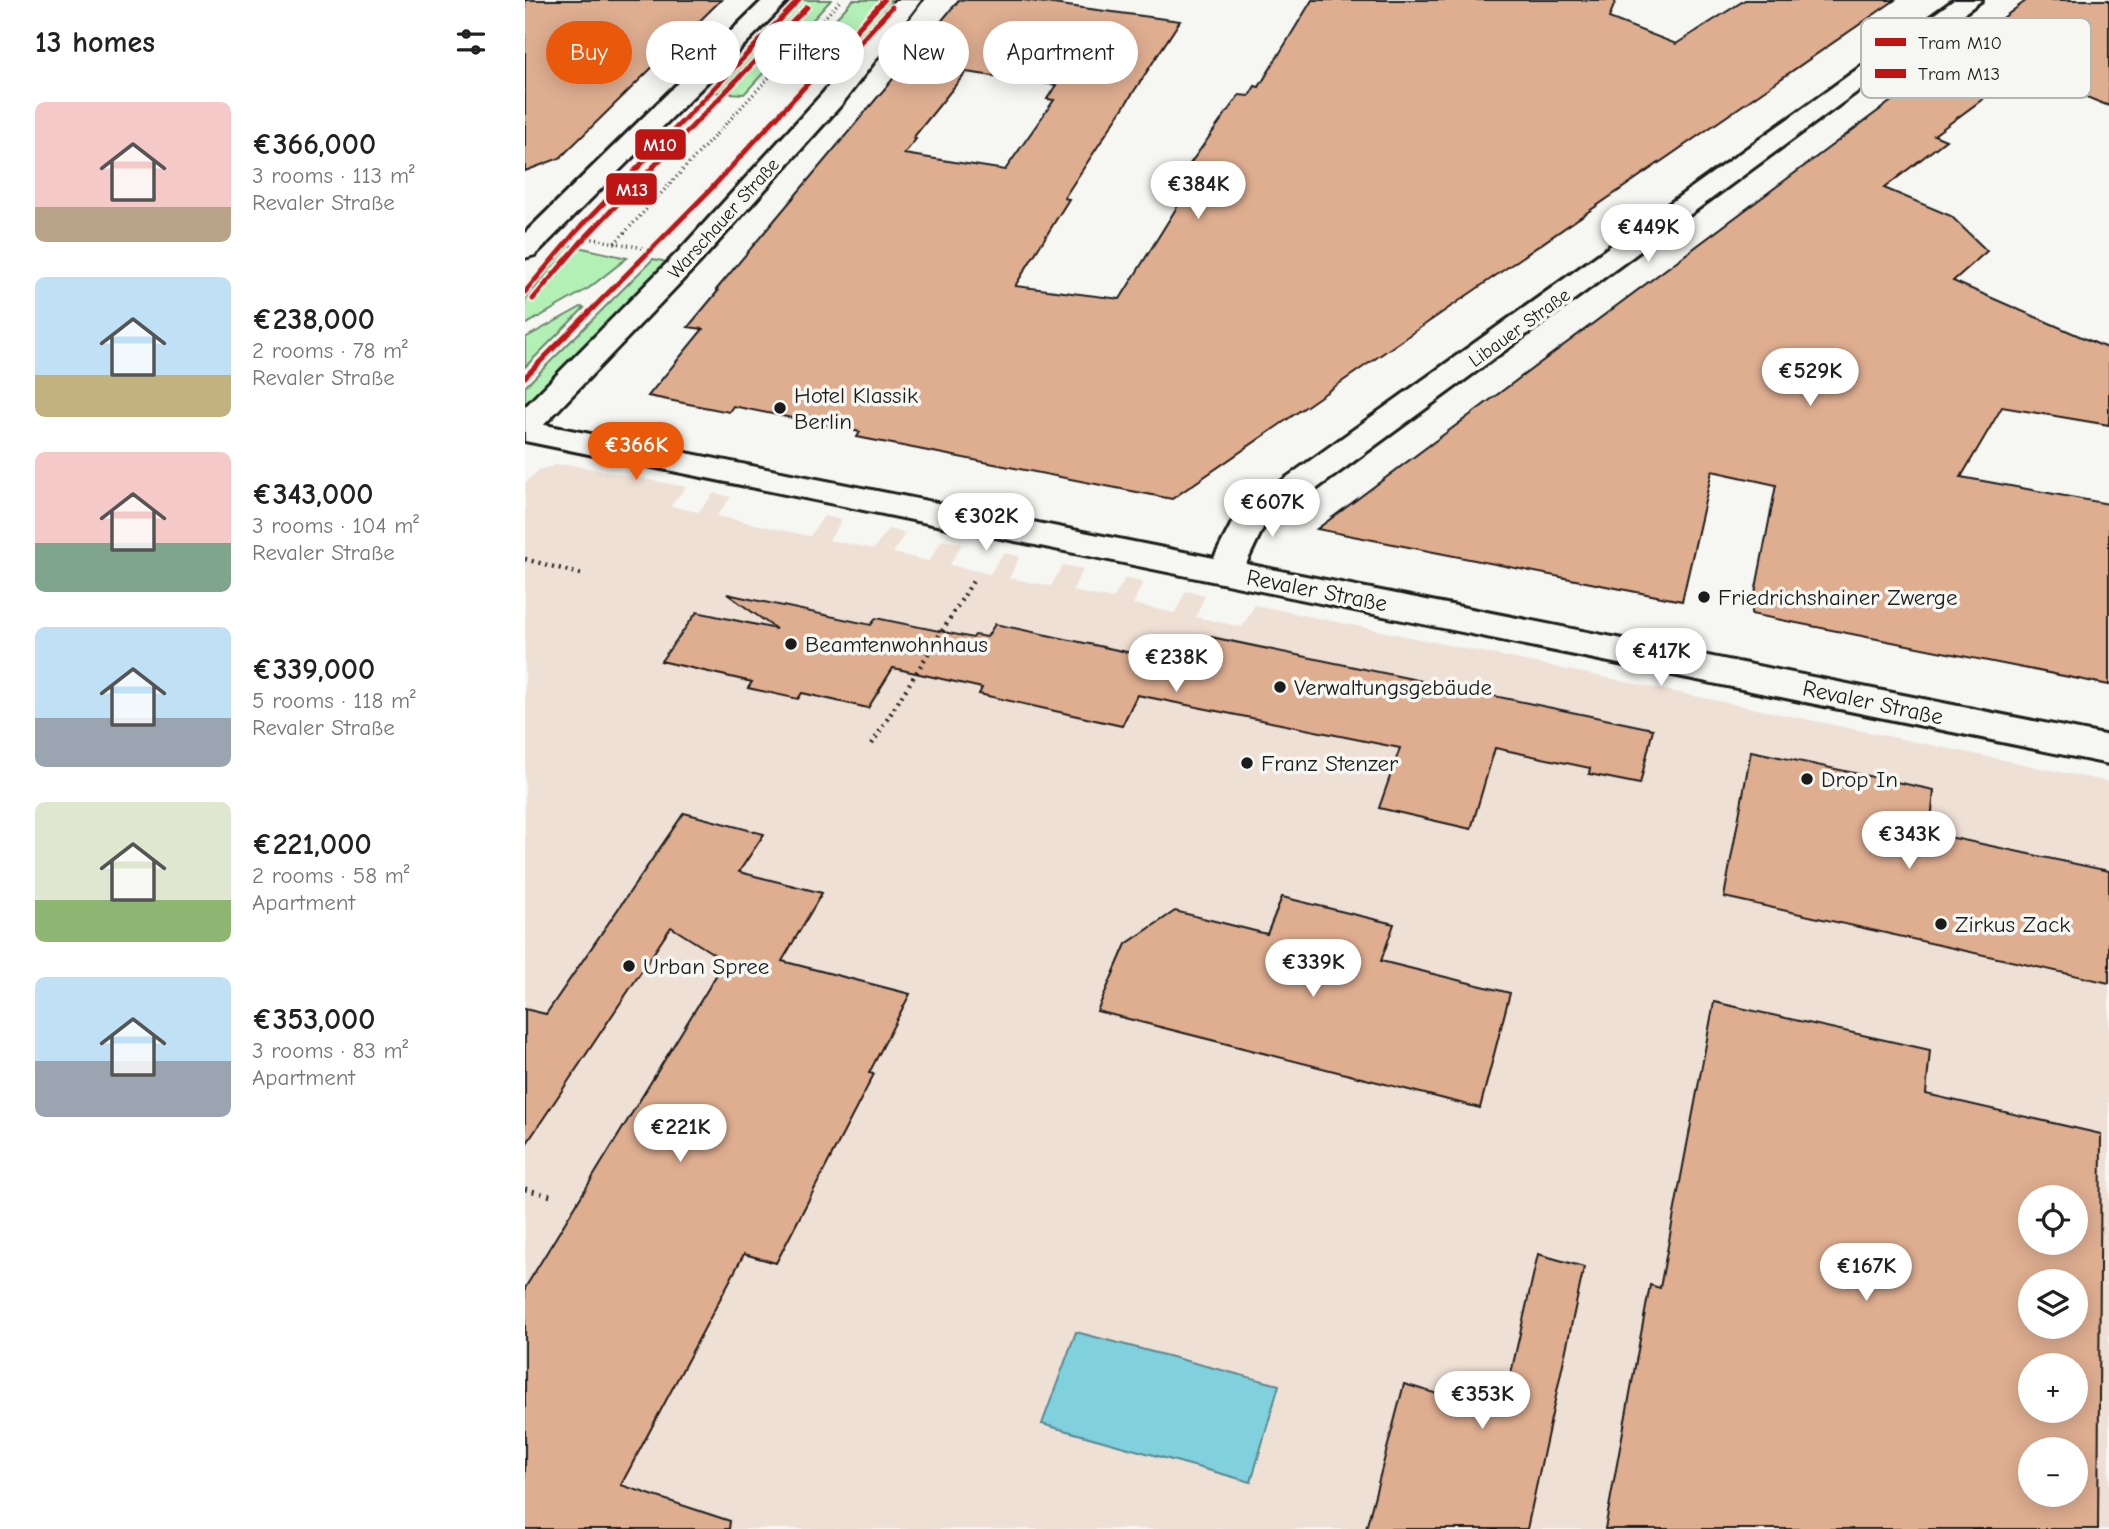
<!DOCTYPE html>
<html lang="en">
<head>
<meta charset="utf-8">
<style>
  :root { --surface:#fff; --page:#f2f2f2; --text:#222; --muted:#767676; --accent:#ea580c }
  body { margin:0; font-family:"Comic Neue",sans-serif; background:var(--page); color:var(--text); height:100vh; display:flex; flex-direction:column; font-size:26px; white-space:nowrap }
  * { box-sizing:border-box; margin:0 }
  p { font-size:23px; color:var(--muted) }
  .icon { flex:none; width:38px; height:38px; fill:none; stroke:currentColor; stroke-width:2; stroke-linecap:round; stroke-linejoin:round }
  .map { position:relative; flex:1; overflow:hidden }
  .side { display:flex; flex-direction:column; background:var(--surface); width:525px }
  .side>* { flex:none }
  .hud { position:absolute; left:21px; top:21px; width:665px; height:63px; display:flex; gap:14px }
  .fabs { position:absolute; left:1493px; top:1185px; display:grid; gap:14px }
  .fabs a { display:grid; place-items:center; width:70px; height:70px; border-radius:50%; background:var(--surface); box-shadow:0 4px 18px #0003; font-size:35px }
  .price { position:absolute; translate:-50% -60px; padding:0 16px; border-radius:24px; background:#fff; color:#222; font-size:23px; line-height:46px; filter:drop-shadow(0 2px 4px #0008) }
  .price::after { content:''; position:absolute; left:50%; top:42px; width:21px; height:16px; margin-left:-10px; background:inherit; clip-path:polygon(0 0,100% 0,50% 100%) }
  .price.current { background:var(--accent); color:#fff }
  ul { padding:0; list-style:none }
  li { display:flex; align-items:center; gap:21px; height:175px; padding:0 35px }
  li span { display:grid; place-items:center; flex:none; width:196px; height:140px; border-radius:10px; color:#555 }
  li>.icon { margin-inline-start:auto }
  span .icon { width:84px; height:84px; fill:#fffc; stroke-width:1 }
  li b { font-size:30px }
  h2 { display:flex; justify-content:space-between; align-items:center; height:84px; padding:0 35px; font-size:30px }
  .pill { padding:0 24px; border-radius:32px; background:var(--surface); box-shadow:0 4px 18px #0003; font-size:24px; line-height:63px }
  .pill.current { background:var(--accent); color:#fff }
  main { display:flex; flex:1; min-height:0 }
  .map>svg:first-child { display:block }
</style>
</head>
<body>
<main>
<section class="side">
<h2>13 homes<svg class="icon" aria-label="filters" viewBox="0 0 24 24"><path d="M4 7h16M4 17h16"/><circle cx="9" cy="7" r="2"/><circle cx="15" cy="17" r="2"/></svg></h2>
<ul>
<li><span style="background:linear-gradient(#f6c9c9 75%,#b9a48a 0)"><svg class="icon" aria-label="home" viewBox="0 0 24 24"><path d="M3 11l9-7 9 7M6 9v11h12V9"/></svg></span><div><b>€366,000</b><p>3 rooms · 113 m²</p><p>Revaler Straße</p></div></li>
<li><span style="background:linear-gradient(#bfe0f5 70%,#c2b280 0)"><svg class="icon" aria-label="home" viewBox="0 0 24 24"><path d="M3 11l9-7 9 7M6 9v11h12V9"/></svg></span><div><b>€238,000</b><p>2 rooms · 78 m²</p><p>Revaler Straße</p></div></li>
<li><span style="background:linear-gradient(#f6c9c9 65%,#7fa58c 0)"><svg class="icon" aria-label="home" viewBox="0 0 24 24"><path d="M3 11l9-7 9 7M6 9v11h12V9"/></svg></span><div><b>€343,000</b><p>3 rooms · 104 m²</p><p>Revaler Straße</p></div></li>
<li><span style="background:linear-gradient(#bfe0f5 65%,#9aa5b1 0)"><svg class="icon" aria-label="home" viewBox="0 0 24 24"><path d="M3 11l9-7 9 7M6 9v11h12V9"/></svg></span><div><b>€339,000</b><p>5 rooms · 118 m²</p><p>Revaler Straße</p></div></li>
<li><span style="background:linear-gradient(#dfe7d0 70%,#8fb573 0)"><svg class="icon" aria-label="home" viewBox="0 0 24 24"><path d="M3 11l9-7 9 7M6 9v11h12V9"/></svg></span><div><b>€221,000</b><p>2 rooms · 58 m²</p><p>Apartment</p></div></li>
<li><span style="background:linear-gradient(#bfe0f5 60%,#9aa5b1 0)"><svg class="icon" aria-label="home" viewBox="0 0 24 24"><path d="M3 11l9-7 9 7M6 9v11h12V9"/></svg></span><div><b>€353,000</b><p>3 rooms · 83 m²</p><p>Apartment</p></div></li>
</ul>
</section>
<div class="map">
<svg width="1584" height="1529" viewBox="0 0 1584 1529">
  <rect width="100%" height="100%" fill="#f6f6f2"/>
  <filter id="ink" filterUnits="userSpaceOnUse"><feTurbulence type="fractalNoise" baseFrequency=".0143" numOctaves="2"/><feDisplacementMap in="SourceGraphic" scale="14" xChannelSelector="R" yChannelSelector="G"/><feConvolveMatrix kernelMatrix="1 2 1 2 8 2 1 2 1" color-interpolation-filters="sRGB"/></filter>
  <g filter="url(#ink)">
    <path fill="#efe0d5" fill-rule="evenodd" d="M31,465h16l114,22 -16,19 28,6 16,-19 17,4 -14,19 93,20 14,-20 18,4 -13,20 45,9 14,-20 17,4 -12,20 36,8 13,-21 20,4 -12,21 40,9 13,-21 17,3 -11,22 42,8 12,-21 20,4 -11,22 41,8 12,-21 18,4 -10,22 42,9 11,-22 19,4 -9,22 46,10 13,-22 854,177v747h-1584v-1046l14,-13zM1505,1197h45v45h-45zM1505,1281h45v45h-45zM1505,1365h45v45h-45zM1505,1449h45v45h-45z"/>
    <g fill="#b3f0b6" stroke="#688669" stroke-width="2">
      <polygon points="277,0 306,0 219,94 186,92"/>
      <polygon points="328,0 368,0 326,49 285,46"/>
      <polygon points="44,245 102,258 64,288 0,325 0,301"/>
      <polygon points="128,259 142,262 7,400 0,403 0,387"/>
      <polygon points="56,307 59,308 0,367 0,338"/>
    </g>
    <polygon fill="#81d0dd" stroke="#598890" stroke-width="2" points="551,1332 754,1385 726,1482 517,1424"/>
    <g fill="#dfae91" stroke="#1c1c1c" stroke-width="2" fill-rule="evenodd">
      <polygon points="0,0 196,0 35,158 0,171"/>
      <path d="M434,0h64l157,21 -116,177 5,1 -54,87 105,13 80,-129 -13,-2 52,-73 10,1 6,-10 4,1 53,-87h304l-7,18 67,26 69,-44h150l-723,499 -315,-62 3,-5 -127,-26 -4,6 -81,-16 55,-67 -15,-2 30,-36 -2,-1zM441,72l90,13 -9,14 7,1 -49,70 -101,-16 12,-15 -3,-1z"/>
      <polygon points="1502,0 1584,0 1584,106 1496,71 1409,135 1421,140 1359,188 1426,216 1462,251 1428,281 1584,349 1584,425 1477,407 1436,477 1584,504 1584,685 1226,614 1251,485 1187,471 1157,601 792,529"/>
      <polygon points="202,594 346,625 351,618 448,638 450,635 462,637 470,624 668,666 681,636 1128,729 1115,784 1064,774 1065,768 970,748 946,829 854,808 875,748 612,695 597,726 454,694 457,688 368,668 343,708 277,693 273,699 223,688 227,682 136,661 172,612 251,629"/>
      <polygon points="1226,751 1409,790 1405,833 1584,871 1584,983 1199,897"/>
      <polygon points="159,813 239,834 214,872 297,893 257,961 385,994 344,1073 349,1074 251,1263 219,1254 96,1485 205,1521 204,1529 0,1529 0,1288 200,961 146,927 0,1146 0,1009 21,1014"/>
      <polygon points="757,897 869,924 856,961 985,993 955,1108 572,1011 601,944 650,911 742,934"/>
      <path d="M1189,1002l216,48 -4,44 175,40 -3,395h-493l45,-244 10,3zM1505,1197h45v45h-45zM1505,1281h45v45h-45zM1505,1365h45v45h-45zM1505,1449h45v45h-45z"/>
      <polygon points="1013,1254 1059,1267 1002,1529 841,1529 879,1384 977,1413"/>
    </g>
    <g fill="none" stroke-linecap="round" stroke-linejoin="round">
      <g stroke="#1c1c1c" stroke-width="6">
        <polygon id="street" points="1429,0 1457,0 738,528 721,564 1584,736 1584,764 0,441 0,421 689,558 712,513"/>
      </g>
      <g stroke="#1c1c1c" stroke-width="6">
        <g id="primary">
          <polygon points="238,0 264,0 10,255 0,258 0,233"/>
          <polygon points="371,0 396,0 316,105 174,263 11,433 0,436 0,407 154,251 298,93"/>
        </g>
      </g>
      <g stroke="#1c1c1c" stroke-width="3.5" stroke-dasharray="1 3.5" stroke-linecap="butt">
        <polyline points="271,48 299,52"/>
        <polyline points="63,238 119,248"/>
        <polyline points="90,243 316,0"/>
      </g>
      <g stroke="#1c1c1c" stroke-width="4.5" stroke-dasharray="2 5" stroke-linecap="butt">
        <polyline points="0,559 59,575"/>
        <polyline points="347,744 450,578"/>
      </g>
      <polyline stroke="#1c1c1c" stroke-width="5" stroke-dasharray="2 6" stroke-linecap="butt" points="0,1189 26,1196"/>
      <use href="#street" fill="#f6f6f2" fill-rule="evenodd"/>
      <use href="#primary" fill="#f6f6f2" fill-rule="evenodd"/>
      <g stroke="#f6f6f2" stroke-width="9">
        <g id="tram-1">
          <polyline points="0,292 48,235 274,0"/>
          <polyline points="0,377 185,190 359,0"/>
        </g>
      </g>
      <g stroke="#f6f6f2" stroke-width="9">
        <g id="tram-2">
          <polyline points="299,82 367,7"/>
          <polyline points="8,299 56,242 282,7"/>
        </g>
      </g>
      <use href="#tram-1" stroke="#be1414" stroke-width="5"/>
      <use href="#tram-2" stroke="#be1414" stroke-width="5"/>
    </g>
  </g>
  <g fill="#1c1c1c" stroke="#f6f6f2" stroke-width="2.5">
    <circle cx="255" cy="408" r="7"/>
    <circle cx="1179" cy="597" r="7"/>
    <circle cx="266" cy="644" r="7"/>
    <circle cx="755" cy="687" r="7"/>
    <circle cx="722" cy="763" r="7"/>
    <circle cx="1282" cy="779" r="7"/>
    <circle cx="1416" cy="924" r="7"/>
    <circle cx="104" cy="966" r="7"/>
  </g>
  <g text-anchor="middle" stroke-width="7" stroke-linejoin="round" paint-order="stroke">
    <g font-size="19" fill="#1c1c1c" stroke="#f6f6f2">
      <text transform="translate(198 218) rotate(-48)" y="7">Warschauer Straße</text>
      <text transform="translate(994 327) rotate(-36)" y="7">Libauer Straße</text>
    </g>
    <g font-size="23" fill="#1c1c1c" stroke="#f6f6f2" text-anchor="start">
      <text x="269" y="403">Hotel Klassik<tspan x="269" dy="26">Berlin</tspan></text>
      <text x="1193" y="605">Friedrichshainer Zwerge</text>
      <text x="280" y="652">Beamtenwohnhaus</text>
      <text x="769" y="695">Verwaltungsgebäude</text>
      <text x="736" y="771">Franz Stenzer</text>
      <text x="1296" y="787">Drop In</text>
      <text x="1430" y="932">Zirkus Zack</text>
      <text x="118" y="974">Urban Spree</text>
    </g>
    <g font-size="23" fill="#1c1c1c" stroke="#f6f6f2">
      <text transform="translate(792 590) rotate(11)" y="8">Revaler Straße</text>
      <text transform="translate(1348 702) rotate(12)" y="8">Revaler Straße</text>
    </g>
  </g>
  <rect x="1336" y="18" width="230" height="80" rx="10" fill="#f6f6f2" stroke="#b5b5b2" stroke-width="2"/>
  <rect x="1350" y="38" width="31" height="8" fill="#be1414"/>
  <rect x="1350" y="69" width="31" height="9" fill="#be1414"/>
  <g font-size="19" fill="#1c1c1c">
    <text x="1393" y="49">Tram M10</text>
    <text x="1393" y="80">Tram M13</text>
  </g>
  <g stroke="#f6f6f2" stroke-width="2.5">
    <rect x="109" y="128" width="53" height="33" rx="7" fill="#be1414"/>
    <rect x="80" y="172" width="53" height="34" rx="7" fill="#be1414"/>
  </g>
  <g font-size="19" text-anchor="middle" font-weight="bold" fill="#fff">
    <text x="135" y="151">M10</text>
    <text x="107" y="196">M13</text>
  </g>
</svg>
<div class="fabs">
<a><svg class="icon" aria-label="locate" viewBox="0 0 24 24"><circle cx="12" cy="12" r="6"/><path d="M12 2v4M12 18v4M2 12h4M18 12h4"/></svg></a>
<a><svg class="icon" aria-label="layers" viewBox="0 0 24 24"><path d="M12 4l9 5-9 5-9-5zM3 14l9 5 9-5"/></svg></a>
<a>+</a>
<a>−</a>
</div>
<b class="price" style="left:673px;top:221px">€384K</b>
<b class="price" style="left:1123px;top:264px">€449K</b>
<b class="price" style="left:1285px;top:408px">€529K</b>
<b class="price current" style="left:111px;top:482px">€366K</b>
<b class="price" style="left:747px;top:539px">€607K</b>
<b class="price" style="left:461px;top:553px">€302K</b>
<b class="price" style="left:1136px;top:688px">€417K</b>
<b class="price" style="left:651px;top:694px">€238K</b>
<b class="price" style="left:1384px;top:871px">€343K</b>
<b class="price" style="left:788px;top:999px">€339K</b>
<b class="price" style="left:155px;top:1164px">€221K</b>
<b class="price" style="left:1341px;top:1303px">€167K</b>
<b class="price" style="left:957px;top:1431px">€353K</b>
<div class="hud">
<a class="pill current">Buy</a>
<a class="pill">Rent</a>
<a class="pill">Filters</a>
<a class="pill">New</a>
<a class="pill">Apartment</a>
</div>
</div>
</main>
</body>
</html>
